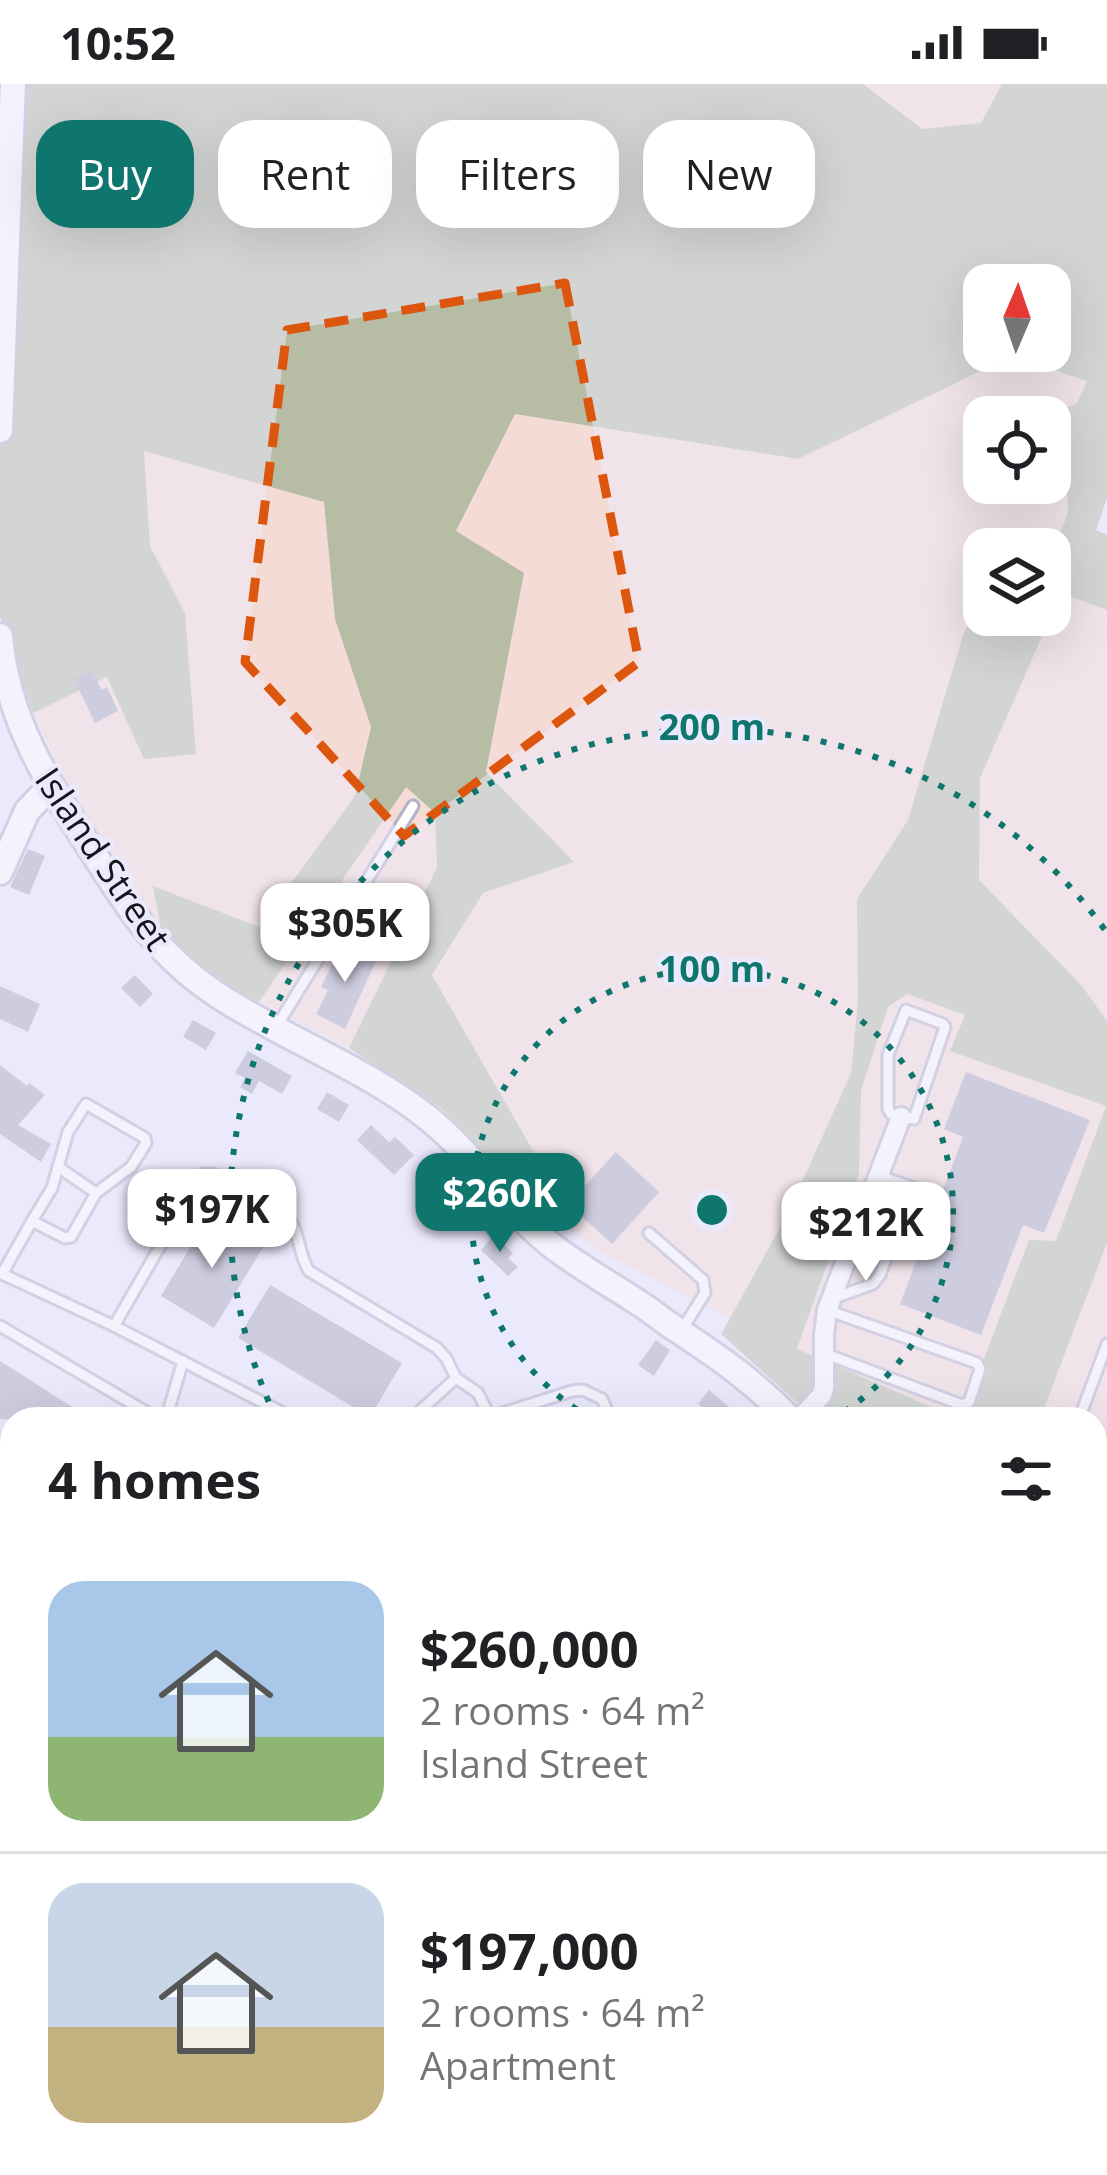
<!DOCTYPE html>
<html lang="en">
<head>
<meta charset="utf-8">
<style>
  :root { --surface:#fff; --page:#f6f6f6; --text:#202124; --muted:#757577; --line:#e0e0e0; --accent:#0f766e }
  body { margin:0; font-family:"Open Sans",sans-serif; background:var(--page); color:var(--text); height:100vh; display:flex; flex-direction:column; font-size:45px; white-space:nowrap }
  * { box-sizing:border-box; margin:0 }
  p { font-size:39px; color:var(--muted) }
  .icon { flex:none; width:66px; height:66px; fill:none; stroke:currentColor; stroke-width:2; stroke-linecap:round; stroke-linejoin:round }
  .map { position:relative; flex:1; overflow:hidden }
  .details { position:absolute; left:0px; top:1323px; width:1107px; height:768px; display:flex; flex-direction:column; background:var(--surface); border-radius:36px 36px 0 0; box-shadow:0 12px 48px #0002 }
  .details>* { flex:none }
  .guide { position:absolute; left:36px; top:36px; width:1035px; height:108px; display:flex; gap:24px }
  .needle { width:78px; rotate:2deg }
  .fabs { position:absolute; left:963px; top:180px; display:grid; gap:24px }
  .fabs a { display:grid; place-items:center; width:108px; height:108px; border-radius:24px; background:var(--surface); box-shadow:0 12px 48px #0002; font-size:60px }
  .price { position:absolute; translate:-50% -102px; padding:0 27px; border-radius:24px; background:#fff; color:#222; font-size:39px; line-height:78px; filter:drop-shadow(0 3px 6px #0008) }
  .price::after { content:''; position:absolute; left:50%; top:72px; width:36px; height:27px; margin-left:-18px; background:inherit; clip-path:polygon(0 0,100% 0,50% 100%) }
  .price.active { background:var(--accent); color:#fff }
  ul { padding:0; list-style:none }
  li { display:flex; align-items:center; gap:36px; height:300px; padding:0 48px }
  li+li { border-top:3px solid var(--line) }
  li span { display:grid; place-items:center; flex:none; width:336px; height:240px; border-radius:36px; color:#555 }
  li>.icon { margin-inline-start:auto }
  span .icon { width:144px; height:144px; fill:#fffc; stroke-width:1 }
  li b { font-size:51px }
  h2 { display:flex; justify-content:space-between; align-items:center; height:144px; padding:0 48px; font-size:51px }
  .chip { padding:0 42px; border-radius:36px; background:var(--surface); box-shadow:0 12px 48px #0002; font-size:42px; line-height:108px }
  .chip.active { background:var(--accent); color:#fff }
  .status { display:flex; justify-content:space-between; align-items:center; height:84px; padding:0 60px; background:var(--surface); direction:ltr }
  .status svg { height:33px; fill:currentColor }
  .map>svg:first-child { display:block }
</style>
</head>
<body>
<div class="status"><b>10:52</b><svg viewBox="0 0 49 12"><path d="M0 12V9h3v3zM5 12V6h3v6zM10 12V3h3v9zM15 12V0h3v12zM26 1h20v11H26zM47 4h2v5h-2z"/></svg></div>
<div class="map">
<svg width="1107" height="2091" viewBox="0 0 1107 2091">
  <rect width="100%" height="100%" fill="#ebe9fc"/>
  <g fill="#f5dbd5">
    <polygon points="863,0 1002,0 981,39 922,45"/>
    <polygon points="1012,272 1088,297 1077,319 1046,333 984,333 984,399 1050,399 1050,353 1069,414 1064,447 1046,465 984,465 984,508 963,552 908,736 857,815 858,917 851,989 787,1131 729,1234 603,1169 539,1125 562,1116 432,891 483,808 486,688 524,489 456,448 515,329 798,375"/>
    <polygon points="144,366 324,418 335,535 371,643 355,712 259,843 154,803 162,850 79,726 33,629 107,592 144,675 185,529 150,462"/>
    <polygon points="1061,509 1107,526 1107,937 1082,902 978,796 980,693"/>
    <polygon points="405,702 436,729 437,783 349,964 259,918"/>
    <polygon points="907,910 965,931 951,967 1107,1021 1056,1157 1029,1157 961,1335 797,1266 859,1090 861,1007 888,923"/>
    <polygon points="1107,1159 1107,2091 929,2091 931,2079 1095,2079 1095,1335 1040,1335"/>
    <polygon points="103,2079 467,2079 464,2091 97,2091"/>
  </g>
  <g fill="#b7bca4" fill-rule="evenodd">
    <path d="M28,0h835l59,45 59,-6 21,-39h105v414l-11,32 11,5v75l-46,-17 -81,185 -1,102 103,106 25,35v222l-67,176h-79l68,-179 27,1 50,-135 -156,-55 15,-36 -58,-21 -19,13 -27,84 -2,83 -62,175 163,70h-145l-94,-85 66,-119 64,-142 7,-72 -1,-102 51,-79 55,-185 21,-43v23h66v-66h-4c47,-46 4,-78 4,-132h-4l31,-14 10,-22 -75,-25 -214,103 -283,-45 -59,117 68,42 -38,199 88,90 -91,31 -51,82 130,226 -23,8 -97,-100 -93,-61 88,-181 -2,-54 -29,-26 -147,215 -61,-30 -36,-38 -9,-48 106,41 96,-131 16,-69 -36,-108 -11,-117 -180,-51 6,95 35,67 11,141 -52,5 -37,-82 -74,36 -33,-97v-180zM984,201h66v66h-66z"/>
    <polygon points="0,1440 12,1448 12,1910 0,1894 0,1818 8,1753 0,1750"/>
    <polygon points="93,2079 206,2079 200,2091 95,2091"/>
  </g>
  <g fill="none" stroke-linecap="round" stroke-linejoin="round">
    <g stroke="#809ea2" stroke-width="4.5">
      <polyline points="0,1567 12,1573"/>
      <polyline points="326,2079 371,2091"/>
    </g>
  </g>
  <g fill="#acaabf">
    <polygon points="92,587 102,606 107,603 118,627 95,639 74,595"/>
    <polygon points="28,765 45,772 29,811 10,803"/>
    <polygon points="342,860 376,877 345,945 316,930 328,906 321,903"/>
    <polygon points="135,891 153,910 140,923 121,904"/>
    <polygon points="0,902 40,920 28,948 0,935"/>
    <polygon points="193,936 216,949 206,966 183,953"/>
    <polygon points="248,967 292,992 282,1010 259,997 252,1010 240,1003 245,994 235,989"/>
    <polygon points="0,981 27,1002 29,999 45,1011 18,1041 51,1060 41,1078 0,1050"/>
    <polygon points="966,988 1090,1036 1044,1149 1023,1141 981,1251 900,1220 963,1053 944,1045"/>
    <polygon points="327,1008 349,1021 339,1038 317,1025"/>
    <polygon points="371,1041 389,1058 395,1053 414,1071 394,1091 357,1056"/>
    <polygon points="616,1068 659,1108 612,1160 568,1120"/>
    <polygon points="446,1106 463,1124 446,1141 435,1130 440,1126 433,1118"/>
    <polygon points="210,1130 264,1162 214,1244 161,1212"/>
    <polygon points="494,1151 513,1169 508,1174 518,1183 508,1192 481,1166"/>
    <polygon points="270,1201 402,1279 370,1333 238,1254"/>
    <polygon points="656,1256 670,1266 654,1292 638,1281"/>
    <polygon points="0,1277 91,1335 0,1335"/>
    <polygon points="709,1306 729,1323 719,1335 698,1320"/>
  </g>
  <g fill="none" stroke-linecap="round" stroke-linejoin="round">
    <g stroke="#b5b2c8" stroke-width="15">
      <g id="lane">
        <polygon points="906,926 943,940 945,943 914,1035 891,1030 888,1025 888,971"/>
        <polyline points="278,940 413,722"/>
        <polyline points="58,1083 96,1109"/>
        <polyline points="649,1149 703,1196 705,1209 683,1244"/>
        <polyline points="0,1189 114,1242 295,1335"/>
        <polyline points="2,1190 32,1137 65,1154 71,1153 96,1109 131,1083 146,1059 145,1054 86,1020 68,1048 52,1104 32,1137"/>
        <polyline points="834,1214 873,1200 880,1191 912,1103 879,1092"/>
        <polyline points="0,1242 158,1335"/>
        <path d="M114,1242l85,-147 5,-5h8c24,12 70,26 81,51 7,15 7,32 16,46l128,77 9,10 10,20 22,15 12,24 82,-26 11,-1 19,9 9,20"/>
        <polyline points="826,1270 962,1321 969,1318 980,1285 977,1279 827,1226"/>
        <polyline points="166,1335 183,1277"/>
        <polyline points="411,1335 456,1294"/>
        <polyline points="1079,1335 1107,1260"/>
        <polyline points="1095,1527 1107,1532"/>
        <polyline points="1095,1569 1107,1573"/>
        <polyline points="1095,1718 1107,1720"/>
        <polyline points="1095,1758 1107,1762"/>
        <polyline points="1095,1820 1107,1821"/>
        <polyline points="0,1915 12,1930"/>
        <polyline points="1095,1988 1107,1993"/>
        <polyline points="0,2009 12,2015"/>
        <polyline points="1095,2068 1107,2071"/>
        <polyline points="67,2091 72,2079"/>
        <polyline points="485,2091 490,2079"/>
      </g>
    </g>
    <g stroke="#b5b2c8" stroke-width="24">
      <polyline id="street" points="799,1335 822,1311 824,1304 824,1251 827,1226 901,1033"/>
    </g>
    <g stroke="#b5b2c8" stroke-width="30">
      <g id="secondary">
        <polyline points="0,346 13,0"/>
        <path d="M0,552c7,84 47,145 92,215 36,56 66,105 124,143 68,45 148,73 212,124 48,38 78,93 127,130 27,20 56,37 84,55 13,8 24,18 37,26 44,29 77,52 114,90"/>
        <polyline points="0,788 27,727 50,703"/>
        <polyline points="25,2079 47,2091"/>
        <polyline points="785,2091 791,2079"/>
      </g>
    </g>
    <use href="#lane" stroke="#fff" stroke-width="9"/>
    <use href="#street" stroke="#fff" stroke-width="18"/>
    <use href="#secondary" stroke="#fff" stroke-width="24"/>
  </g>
  <path d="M0 0H1107V2091H0ZM565,199l74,379 -235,174 -159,-174 42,-332z" fill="#ebe9fc" fill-opacity=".55" fill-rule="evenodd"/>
  <path fill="none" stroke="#dd560d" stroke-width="9" stroke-dasharray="24 15" stroke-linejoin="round" d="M565,199l74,379 -235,174 -159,-174 42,-332z"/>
  <g fill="none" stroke="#0f766e" stroke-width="6" stroke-dasharray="6 12">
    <path d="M592 1335A241 241 0 1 1 832 1335"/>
    <path d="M276 1334A483 483 0 0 1 1105 846"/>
  </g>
  <g text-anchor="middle" stroke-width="9" stroke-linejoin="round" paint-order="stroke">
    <g font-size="36" fill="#15141c" stroke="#ebe9fc">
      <text transform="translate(103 775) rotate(56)" y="13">Island Street</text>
    </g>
  </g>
  <circle cx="712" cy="1126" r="18" fill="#0f766e" stroke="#ebe9fc" stroke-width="6"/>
  <g font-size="36" text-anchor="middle" font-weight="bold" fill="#0f766e" stroke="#ebe9fc" stroke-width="9" stroke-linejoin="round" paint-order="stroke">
    <text x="712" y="656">200 m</text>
    <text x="712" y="898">100 m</text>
  </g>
</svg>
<div class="fabs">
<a><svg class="needle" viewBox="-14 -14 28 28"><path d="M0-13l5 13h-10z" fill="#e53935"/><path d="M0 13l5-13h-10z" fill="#757577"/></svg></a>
<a><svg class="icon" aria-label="locate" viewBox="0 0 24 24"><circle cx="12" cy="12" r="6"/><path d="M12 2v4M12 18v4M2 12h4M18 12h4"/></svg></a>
<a><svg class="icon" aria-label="layers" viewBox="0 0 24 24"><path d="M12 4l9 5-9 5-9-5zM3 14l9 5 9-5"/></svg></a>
</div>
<b class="price" style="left:345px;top:901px">$305K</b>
<b class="price active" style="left:500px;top:1171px">$260K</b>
<b class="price" style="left:212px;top:1187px">$197K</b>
<b class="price" style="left:866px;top:1200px">$212K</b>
<div class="guide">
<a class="chip active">Buy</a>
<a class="chip">Rent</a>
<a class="chip">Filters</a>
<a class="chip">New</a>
</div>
<section class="details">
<h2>4 homes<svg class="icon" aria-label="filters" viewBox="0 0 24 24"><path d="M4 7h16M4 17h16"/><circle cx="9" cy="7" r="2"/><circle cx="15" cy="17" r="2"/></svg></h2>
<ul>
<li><span style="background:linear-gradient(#a9c7e8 65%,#8fb573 0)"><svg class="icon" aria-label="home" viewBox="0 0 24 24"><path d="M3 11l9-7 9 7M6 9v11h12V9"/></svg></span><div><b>$260,000</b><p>2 rooms · 64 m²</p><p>Island Street</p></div></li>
<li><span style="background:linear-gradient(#c9d6e8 60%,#c2b280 0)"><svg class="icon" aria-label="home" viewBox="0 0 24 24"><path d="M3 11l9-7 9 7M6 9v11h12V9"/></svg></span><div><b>$197,000</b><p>2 rooms · 64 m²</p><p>Apartment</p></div></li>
</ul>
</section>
</div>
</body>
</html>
